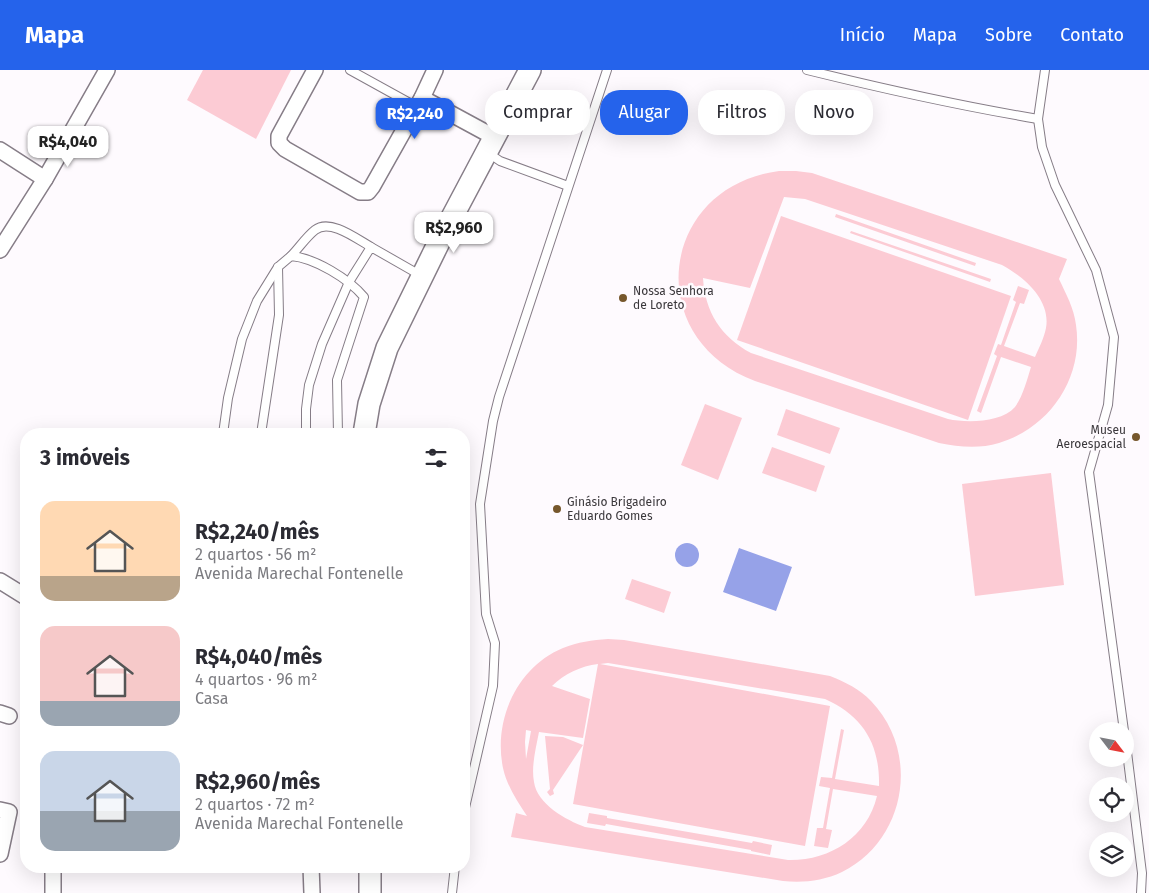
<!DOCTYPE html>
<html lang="pt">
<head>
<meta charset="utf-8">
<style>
  :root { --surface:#fff; --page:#f2f2f3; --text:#2b2b33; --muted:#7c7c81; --accent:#2563eb }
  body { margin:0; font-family:"Fira Sans",sans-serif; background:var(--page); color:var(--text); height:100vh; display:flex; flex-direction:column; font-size:19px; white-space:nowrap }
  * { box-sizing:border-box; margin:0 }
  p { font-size:16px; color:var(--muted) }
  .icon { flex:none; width:28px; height:28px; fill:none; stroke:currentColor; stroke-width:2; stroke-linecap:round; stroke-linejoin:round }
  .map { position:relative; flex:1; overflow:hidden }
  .side { position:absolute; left:20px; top:358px; width:450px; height:445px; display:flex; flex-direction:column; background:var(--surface); border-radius:20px; box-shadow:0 5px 20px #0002 }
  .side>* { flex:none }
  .top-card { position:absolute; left:485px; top:20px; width:475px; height:45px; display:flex; gap:10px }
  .needle { width:32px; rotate:122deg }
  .controls { position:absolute; left:1089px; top:652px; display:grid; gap:10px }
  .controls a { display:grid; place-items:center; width:45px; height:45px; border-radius:50%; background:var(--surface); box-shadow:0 5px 20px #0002; font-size:25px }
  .price { position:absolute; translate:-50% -42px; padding:0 11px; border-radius:10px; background:#fff; color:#222; font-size:16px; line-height:32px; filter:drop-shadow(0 1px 2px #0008) }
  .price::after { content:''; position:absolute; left:50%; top:30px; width:15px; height:11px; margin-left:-8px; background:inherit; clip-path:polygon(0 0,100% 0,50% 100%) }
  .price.active { background:var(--accent); color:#fff }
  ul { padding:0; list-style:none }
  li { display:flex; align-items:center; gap:15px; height:125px; padding:0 20px }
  li span { display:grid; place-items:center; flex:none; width:140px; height:100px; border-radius:15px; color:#555 }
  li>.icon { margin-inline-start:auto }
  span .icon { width:60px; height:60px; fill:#fffc; stroke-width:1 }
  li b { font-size:21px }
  h2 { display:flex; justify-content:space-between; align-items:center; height:60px; padding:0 20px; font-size:21px }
  .chip { padding:0 18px; border-radius:20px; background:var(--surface); box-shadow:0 5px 20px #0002; font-size:18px; line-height:45px }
  .chip.active { background:var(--accent); color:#fff }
  header { display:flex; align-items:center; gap:30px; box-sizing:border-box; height:70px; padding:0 25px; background:var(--accent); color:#fff }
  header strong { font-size:24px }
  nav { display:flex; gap:28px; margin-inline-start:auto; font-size:18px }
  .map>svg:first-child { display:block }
</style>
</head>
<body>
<header>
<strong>Mapa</strong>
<nav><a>Início</a><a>Mapa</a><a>Sobre</a><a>Contato</a></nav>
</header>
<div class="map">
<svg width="1149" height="823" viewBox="0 0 1149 823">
  <rect width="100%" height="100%" fill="#fefafe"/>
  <g fill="#fccbd4" fill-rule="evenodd">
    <polygon points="203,0 291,0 256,69 187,30"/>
    <path d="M779,101h17l16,2 255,86 -8,20c7,15 15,29 17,46 8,53 -27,103 -77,118 -20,6 -40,4 -60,0l-184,-62c-114,-43 -96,-194 24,-210zM784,127l21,2 197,66c22,12 49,35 44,63 -2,10 -7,20 -11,29l-31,-11 16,-43 4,1 5,-14 -11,-4 -5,14 3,2 -15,43 -3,-1 -4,10 3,2 -20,55 4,2 20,-56 30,10c-4,13 -8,29 -16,40 -14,16 -49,16 -67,12l-197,-66c-30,-16 -46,-41 -48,-75l47,10z"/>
    <polygon points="836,144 976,193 975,196 835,147"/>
    <polygon points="781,146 1011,226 968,350 737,270"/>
    <polygon points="851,161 991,209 990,212 850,163"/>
    <polygon points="705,334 742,348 718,410 681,395"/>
    <polygon points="786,339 840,358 830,384 777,365"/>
    <polygon points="772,377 825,396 816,422 762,403"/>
    <polygon points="1051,403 1064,515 975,526 962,414"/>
    <polygon points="632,509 671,522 664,543 625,529"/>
    <path d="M608,569l16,1 206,36c15,6 30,13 41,25 50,52 35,139 -29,171 -19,9 -39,11 -59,9l-272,-44 5,-24 11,3c-10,-15 -20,-30 -24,-48 -10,-48 14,-101 60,-120 15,-6 29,-8 45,-9zM608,593l217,36c38,17 55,45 54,87l-44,-7 9,-49 -3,-1 -9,49 -11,-1 -2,9 11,2 -7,40h-6l-3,18 14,2 4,-18 -6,-1 7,-40 44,7c-10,42 -48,65 -89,64l-203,-33c-19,-7 -48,-23 -51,-45 -3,-16 2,-34 5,-50l44,6 7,-39 -38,-13c12,-12 29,-20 46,-22l-25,140 232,42 25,-140 -230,-42zM526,660l5,1 -5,28 -1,-17z"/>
    <polygon points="545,666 563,667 583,675 553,720 554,724 550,726 547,722 550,719"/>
    <polygon points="589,743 607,746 607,748 752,773 753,771 772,775 770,785 751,781 751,780 606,754 605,756 587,753"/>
  </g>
  <g fill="#96a2e8">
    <circle cx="687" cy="485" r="12"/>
    <polygon points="739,478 792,497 776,541 723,522"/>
  </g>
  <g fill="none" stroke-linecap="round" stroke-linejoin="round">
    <g stroke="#867d87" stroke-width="10">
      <g id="lane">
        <polyline points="350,0 417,37"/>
        <path d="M807,0c77,19 154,36 231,49"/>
        <polyline points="1045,0 1038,49 1042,77 1055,115 1096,200 1114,267 1108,335 1089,402 1124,661"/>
        <polyline points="487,82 500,91 568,116"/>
        <path d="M291,186c8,-8 15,-19 24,-26 15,-12 42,9 56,17"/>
        <path d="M223,364l5,-36 14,-59 15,-38 21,-34 13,-11c24,2 58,23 73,41l-27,83 1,54"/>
        <polyline points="261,364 279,245 278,197"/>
        <polyline points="306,364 306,339 309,315 322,274 349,212 371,177 420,205"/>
        <polyline points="1125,666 1142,803 1141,823"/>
        <polyline points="464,742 493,616 495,573 486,544 480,434 493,351 499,327 607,0"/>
        <polyline points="452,823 455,796"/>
      </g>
    </g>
    <g stroke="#867d87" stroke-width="18">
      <g id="street">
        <polyline points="315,0 279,66 279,73 285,79 360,122 368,122 372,117 422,28 435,0"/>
        <polyline points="422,28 494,67"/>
        <polyline points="0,80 45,109"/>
        <polyline points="0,180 45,109 107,0"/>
        <polyline points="0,511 26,527"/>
        <polyline points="0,643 9,646"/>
        <polyline points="0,740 9,742 0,784"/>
        <polyline points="311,796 312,823"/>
        <polyline points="53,823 53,796"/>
      </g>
    </g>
    <g stroke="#867d87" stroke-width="24">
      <g id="secondary">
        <polyline points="364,364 369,334 387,278 440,170 530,0"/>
        <polyline points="370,796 370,823"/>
      </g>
    </g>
    <use href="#lane" stroke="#fff" stroke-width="8"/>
    <use href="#street" stroke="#fff" stroke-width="15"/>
    <use href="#secondary" stroke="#fff" stroke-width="21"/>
  </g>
  <g fill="#76572c" stroke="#fefafe" stroke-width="2">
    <circle cx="623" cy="228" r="5"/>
    <circle cx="1136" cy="367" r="5"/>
    <circle cx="557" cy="439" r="5"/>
  </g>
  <g text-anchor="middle" stroke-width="5" stroke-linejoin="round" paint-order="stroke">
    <g font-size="12" fill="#3b383c" stroke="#fefafe" text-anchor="start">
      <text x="633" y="225">Nossa Senhora<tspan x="633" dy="14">de Loreto</tspan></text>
      <text x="1126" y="364" text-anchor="end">Museu<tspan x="1126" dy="14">Aeroespacial</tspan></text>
      <text x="567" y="436">Ginásio Brigadeiro<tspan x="567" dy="14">Eduardo Gomes</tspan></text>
    </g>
  </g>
</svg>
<div class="controls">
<a><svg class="needle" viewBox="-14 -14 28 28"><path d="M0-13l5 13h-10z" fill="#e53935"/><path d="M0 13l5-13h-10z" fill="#7c7c81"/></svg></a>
<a><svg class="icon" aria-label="locate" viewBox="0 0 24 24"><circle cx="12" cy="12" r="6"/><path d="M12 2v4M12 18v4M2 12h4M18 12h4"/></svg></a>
<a><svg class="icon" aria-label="layers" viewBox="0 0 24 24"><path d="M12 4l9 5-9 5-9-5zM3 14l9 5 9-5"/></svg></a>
</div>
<b class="price active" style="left:415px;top:70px">R$2,240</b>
<b class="price" style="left:68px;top:98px">R$4,040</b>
<b class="price" style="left:454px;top:184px">R$2,960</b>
<div class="top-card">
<a class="chip">Comprar</a>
<a class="chip active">Alugar</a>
<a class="chip">Filtros</a>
<a class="chip">Novo</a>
</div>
<section class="side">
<h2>3 imóveis<svg class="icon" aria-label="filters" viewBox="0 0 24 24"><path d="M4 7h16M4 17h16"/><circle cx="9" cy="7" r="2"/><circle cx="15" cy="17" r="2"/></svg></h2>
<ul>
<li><span style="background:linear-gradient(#ffd9b3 75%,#b9a48a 0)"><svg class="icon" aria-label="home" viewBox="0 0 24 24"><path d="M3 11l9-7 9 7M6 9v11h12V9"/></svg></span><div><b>R$2,240/mês</b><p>2 quartos · 56 m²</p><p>Avenida Marechal Fontenelle</p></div></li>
<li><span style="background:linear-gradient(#f6c9c9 75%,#9aa5b1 0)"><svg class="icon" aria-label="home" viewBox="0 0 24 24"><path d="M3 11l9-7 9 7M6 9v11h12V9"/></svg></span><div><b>R$4,040/mês</b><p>4 quartos · 96 m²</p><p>Casa</p></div></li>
<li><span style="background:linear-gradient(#c9d6e8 60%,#9aa5b1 0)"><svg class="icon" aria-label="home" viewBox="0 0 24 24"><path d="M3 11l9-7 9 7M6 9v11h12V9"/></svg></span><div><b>R$2,960/mês</b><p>2 quartos · 72 m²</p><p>Avenida Marechal Fontenelle</p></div></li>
</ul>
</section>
</div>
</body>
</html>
